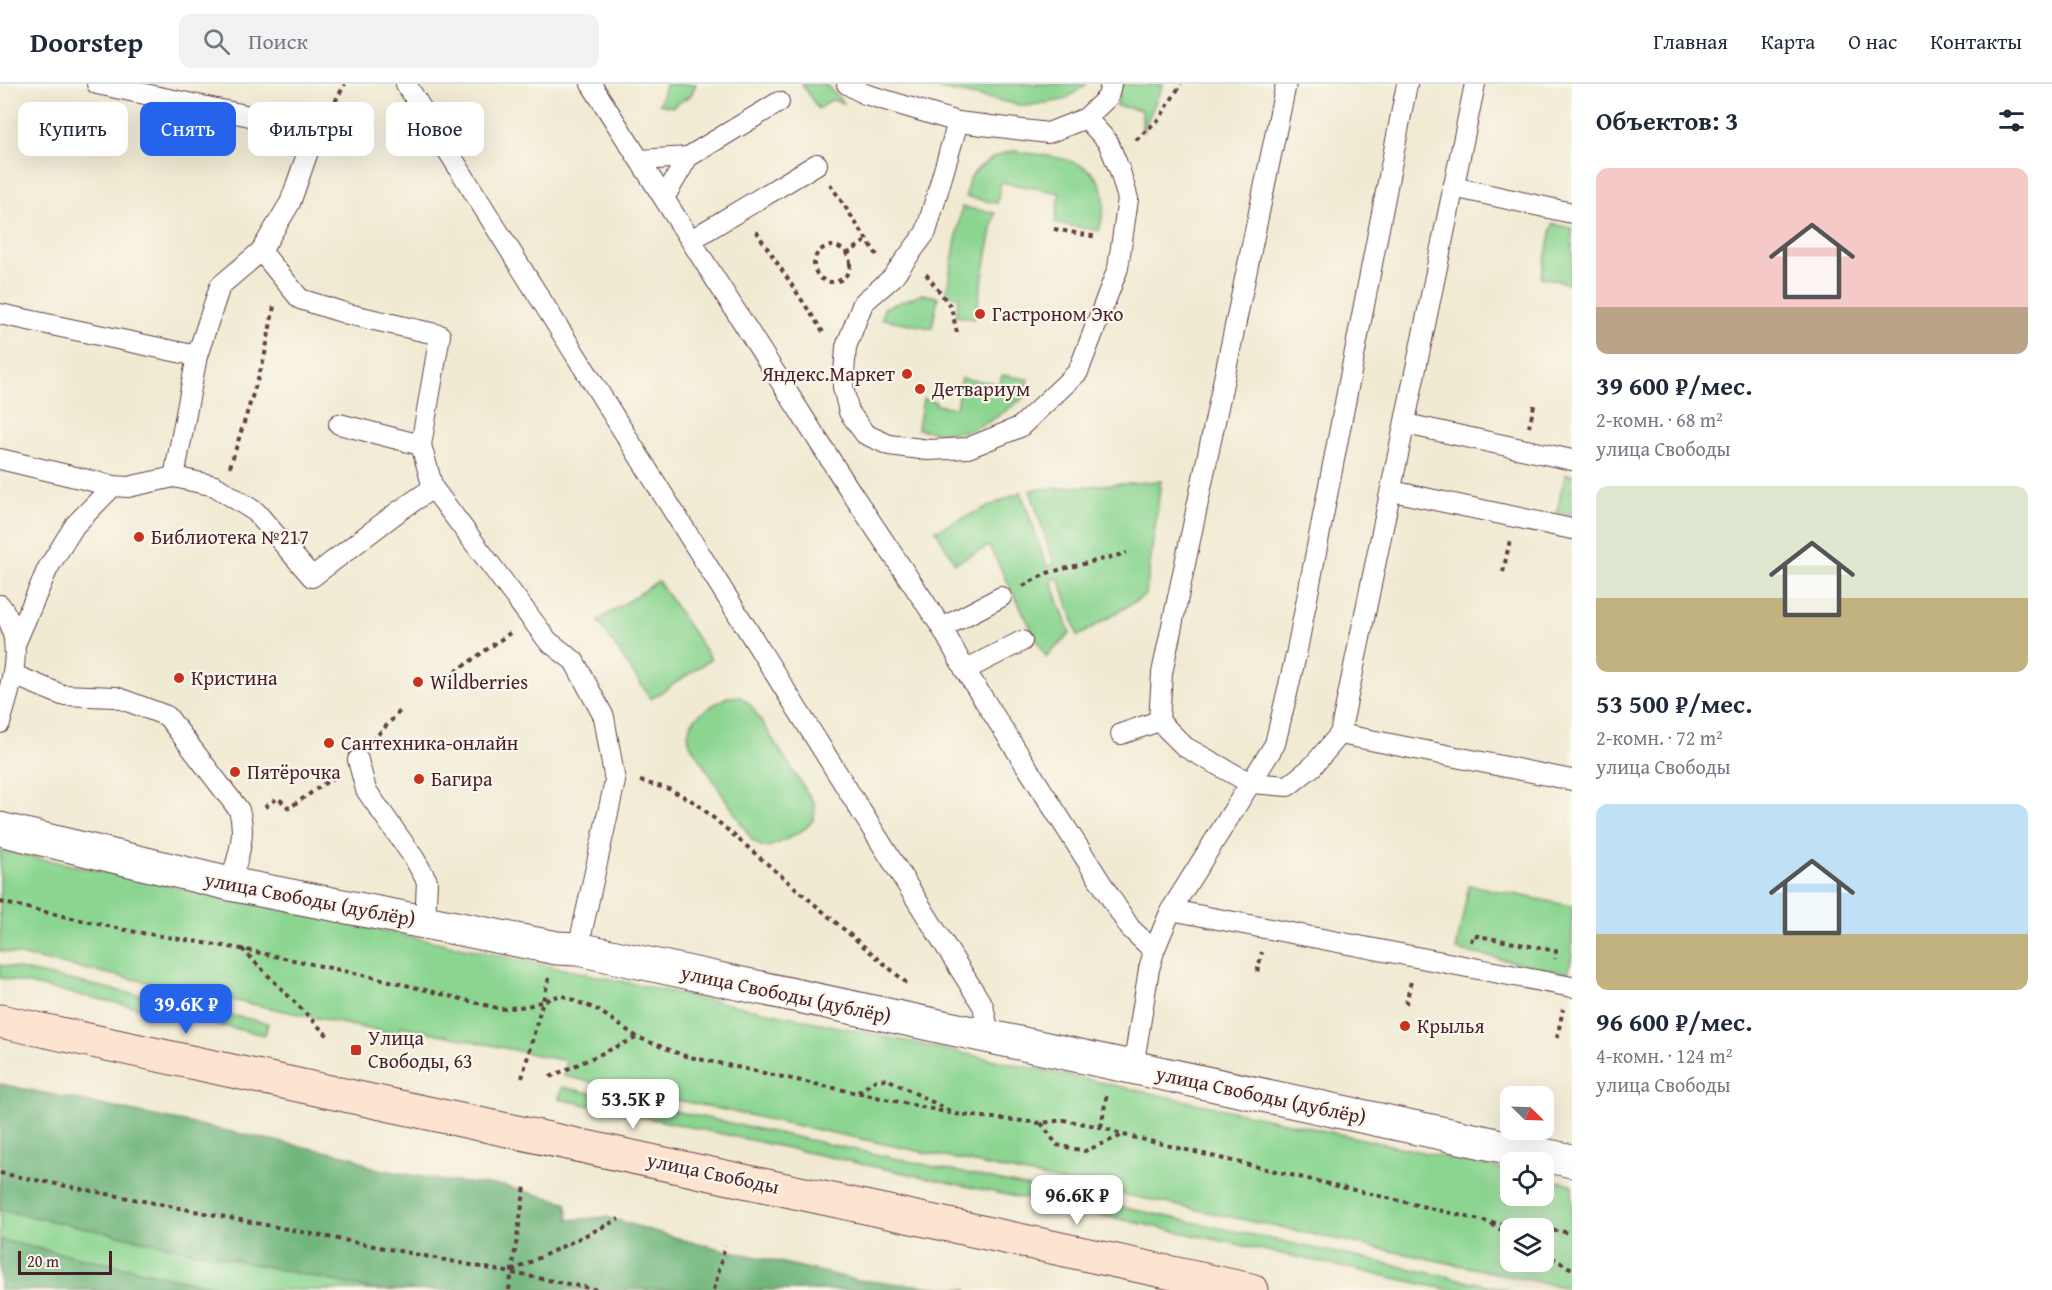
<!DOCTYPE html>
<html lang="ru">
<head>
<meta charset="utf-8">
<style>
  :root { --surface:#fff; --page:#f2f2f3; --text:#1f2937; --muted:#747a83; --line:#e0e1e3; --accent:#2563eb }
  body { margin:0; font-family:"Gentium Book Plus",serif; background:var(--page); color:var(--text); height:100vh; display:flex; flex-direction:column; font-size:22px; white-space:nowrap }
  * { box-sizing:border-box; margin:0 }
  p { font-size:20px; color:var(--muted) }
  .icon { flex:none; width:33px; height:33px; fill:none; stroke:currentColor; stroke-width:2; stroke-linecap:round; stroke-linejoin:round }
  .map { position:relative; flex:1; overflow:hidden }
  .panel { display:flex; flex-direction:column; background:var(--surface); width:480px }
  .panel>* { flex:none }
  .hud { position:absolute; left:18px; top:18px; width:570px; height:54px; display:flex; gap:12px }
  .needle { width:39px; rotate:113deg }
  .buttons { position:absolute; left:1500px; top:1002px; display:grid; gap:12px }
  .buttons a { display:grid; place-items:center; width:54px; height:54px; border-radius:12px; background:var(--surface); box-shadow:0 6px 24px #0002; font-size:30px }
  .scale { position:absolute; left:18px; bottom:15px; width:94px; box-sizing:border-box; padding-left:6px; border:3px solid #4a1f2b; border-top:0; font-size:16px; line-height:21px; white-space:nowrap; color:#4a1f2b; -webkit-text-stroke:4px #fbf7ec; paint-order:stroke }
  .price { position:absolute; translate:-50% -51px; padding:0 14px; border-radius:12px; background:#fff; color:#222; font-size:20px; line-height:39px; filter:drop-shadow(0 2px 3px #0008) }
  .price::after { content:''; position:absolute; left:50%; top:36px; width:18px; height:14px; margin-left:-9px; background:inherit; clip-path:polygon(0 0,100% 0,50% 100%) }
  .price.current { background:var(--accent); color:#fff }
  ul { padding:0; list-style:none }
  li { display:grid; align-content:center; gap:12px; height:318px; padding:0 24px }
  li span { display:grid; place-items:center; height:186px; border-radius:12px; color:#555 }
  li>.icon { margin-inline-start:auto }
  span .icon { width:108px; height:108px; fill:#fffc; stroke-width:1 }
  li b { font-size:26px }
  h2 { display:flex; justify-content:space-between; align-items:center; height:72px; padding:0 24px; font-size:26px }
  .chip { padding:0 21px; border-radius:12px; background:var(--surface); box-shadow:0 6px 24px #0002; font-size:21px; line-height:54px }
  .chip.current { background:var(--accent); color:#fff }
  header { display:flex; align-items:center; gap:36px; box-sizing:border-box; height:84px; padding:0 30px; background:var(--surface); border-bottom:2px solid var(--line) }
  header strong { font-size:28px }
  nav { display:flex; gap:33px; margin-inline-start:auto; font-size:21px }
  .search { width:420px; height:54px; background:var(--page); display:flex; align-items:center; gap:15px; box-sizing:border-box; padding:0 21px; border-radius:12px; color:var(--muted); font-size:22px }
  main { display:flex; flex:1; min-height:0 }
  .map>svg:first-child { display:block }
</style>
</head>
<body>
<header>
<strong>Doorstep</strong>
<div class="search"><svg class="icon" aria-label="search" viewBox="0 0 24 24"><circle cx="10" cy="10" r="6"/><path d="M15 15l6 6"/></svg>Поиск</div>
<nav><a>Главная</a><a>Карта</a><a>О нас</a><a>Контакты</a></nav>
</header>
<main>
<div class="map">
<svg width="1572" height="1206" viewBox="0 0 1572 1206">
  <rect width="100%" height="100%" fill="#fbf7ec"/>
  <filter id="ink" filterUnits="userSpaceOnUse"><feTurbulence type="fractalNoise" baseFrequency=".0167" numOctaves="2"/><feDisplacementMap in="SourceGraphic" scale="12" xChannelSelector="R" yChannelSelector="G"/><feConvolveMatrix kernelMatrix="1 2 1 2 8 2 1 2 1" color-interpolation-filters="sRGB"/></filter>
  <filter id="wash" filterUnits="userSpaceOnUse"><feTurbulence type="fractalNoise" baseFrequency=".008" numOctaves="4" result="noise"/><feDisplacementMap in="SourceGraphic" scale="24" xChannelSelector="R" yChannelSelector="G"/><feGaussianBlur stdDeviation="1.35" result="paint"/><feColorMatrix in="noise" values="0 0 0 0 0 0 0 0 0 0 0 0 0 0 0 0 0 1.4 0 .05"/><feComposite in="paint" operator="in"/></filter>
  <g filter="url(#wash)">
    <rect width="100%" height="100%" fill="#f0ead2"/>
    <g fill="#8bd591" stroke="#6a7a5e" stroke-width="1.5" fill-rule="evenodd">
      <polygon points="666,0 696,0 691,11 672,23 659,20"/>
      <polygon points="802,0 825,0 844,19 832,16 818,25"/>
      <polygon points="917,0 1087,0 1064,16 1025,22"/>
      <polygon points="1122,0 1150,2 1151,0 1163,0 1142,49 1142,26 1116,22"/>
      <path d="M1014,67c35,6 91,5 90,53 0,9 -3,18 -5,27l-44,-8 5,-30 -59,-11 -4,21 -31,-6c1,-6 1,-14 4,-19 10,-14 27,-25 44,-27z"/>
      <polygon points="962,123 995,129 975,235 956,232 959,213 946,210"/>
      <polygon points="1553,140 1572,144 1572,200 1541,193"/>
      <polygon points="922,210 938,213 932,244 882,235 884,224"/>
      <path d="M1002,291l27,4 -4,18c-43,30 -53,42 -107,32l5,-30 13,3v3l20,3 5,-30 39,6z"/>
      <polygon points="1565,390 1572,391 1572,431 1557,428"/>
      <polygon points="1161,397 1146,511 1078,552 1059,494 1051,496 1070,550 1046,573 989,462 955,479 936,446 1021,408 1047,483 1054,480 1030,406"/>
      <polygon points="658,497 711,575 651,615 598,537"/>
      <path d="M727,613h13l10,7 65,101c0,6 0,10 -2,15 -6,10 -39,28 -50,27l-11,-7 -62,-96c-9,-25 19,-36 37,-47z"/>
      <path d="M0,766l1108,234 402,87v25h34v-18l28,6v105l-1009,-213 3,-15 -166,-35 -2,9 -398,-84zM1510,1144h34v34h-34z"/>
      <polygon points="1469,801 1572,822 1572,871 1568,889 1456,866"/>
      <polygon points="0,881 268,939 265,951 0,894"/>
      <polygon points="562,1003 1510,1206 1450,1206 559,1015"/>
      <polygon points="0,1113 474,1206 0,1206"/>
    </g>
    <g fill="#70b67b" stroke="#5d6a53" stroke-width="1.5">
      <polygon points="0,1000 353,1073 372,1084 444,1097 504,1102 566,1118 569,1136 606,1133 691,1158 857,1196 968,1206 375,1206 0,1126"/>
      <polygon points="0,1156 230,1206 0,1206"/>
    </g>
  </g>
  <g filter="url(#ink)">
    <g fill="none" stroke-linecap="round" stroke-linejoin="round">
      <g stroke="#633d44" stroke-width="22">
        <g id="service">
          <polyline points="97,0 250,32 310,62 290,119 261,167 220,202 197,272 174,393"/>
          <polyline points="406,0 983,922 990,954"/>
          <polyline points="591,0 851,408 942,544 965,586 1130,844 1154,867"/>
          <polyline points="847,0 865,10 958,38 1048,49 1086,34 1108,13 1111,0"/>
          <polyline points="1286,0 1162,589 1159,637 1185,663 1250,699 1288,702 1312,683 1340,650 1475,0"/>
          <polyline points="958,38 926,148 892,194 863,219 846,263 843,303 849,328 865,350 889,361 929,366 968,364 1020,343 1078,288 1118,184 1128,115 1120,87 1108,58 1086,34"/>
          <polyline points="640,76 688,73"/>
          <polyline points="1453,103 1572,129"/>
          <polyline points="664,114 688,73 779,18"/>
          <polyline points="691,156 817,80"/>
          <polyline points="261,167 300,215 348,230 440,251 421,361 433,404 548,557 574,577 604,633 615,697 578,865"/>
          <polyline points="0,230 197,272"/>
          <polyline points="339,340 421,361"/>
          <polyline points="1406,340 1572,376"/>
          <polyline points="0,375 113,402"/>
          <polyline points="1392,407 1572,445"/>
          <path d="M0,521c27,36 11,80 0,118"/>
          <polyline points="942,544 1001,513"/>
          <polyline points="15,560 48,484 75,441 113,402 128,403 174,393 215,402 256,428 312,493 399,427 433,404"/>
          <polyline points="965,586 1022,557"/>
          <path d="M14,591l48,20 54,2 51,19 72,94c8,26 -2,50 -9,74"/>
          <polyline points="1121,650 1159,637"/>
          <polyline points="1340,650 1572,696"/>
          <polyline points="358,676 366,706 414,774 427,797 425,838"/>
          <polyline points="1171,826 1572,903"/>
          <polyline points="1133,984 1149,885 1154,867 1171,826 1275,660 1296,571 1407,0"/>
        </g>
      </g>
      <g stroke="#633d44" stroke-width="35">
        <polyline id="minor" points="0,745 230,800 557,864 578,865 1572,1077"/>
      </g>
      <g stroke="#633d44" stroke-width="35">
        <polyline id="secondary" points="0,937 1251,1206"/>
      </g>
      <g stroke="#633d44" stroke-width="4" stroke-dasharray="4.5 4.5" stroke-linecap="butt">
        <polyline points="322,41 345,0"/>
        <polyline points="1136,56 1160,34 1181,0"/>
        <polyline points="830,100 877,171"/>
        <polyline points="1054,145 1097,153"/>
        <polyline points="756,147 823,248"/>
        <circle cx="832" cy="180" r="18"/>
        <polyline points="847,170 867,156"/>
        <polyline points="926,190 951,223 957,249"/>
        <polyline points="1529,343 1535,317"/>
        <polyline points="230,383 264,275 274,222"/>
        <polyline points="1503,488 1510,456"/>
        <polyline points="1023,502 1047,489 1127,469"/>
        <polyline points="448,593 510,549"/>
        <polyline points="372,657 402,625"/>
        <polyline points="640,697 669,705 696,719 909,901"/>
        <polyline points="265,723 278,714 289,724 337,691"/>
        <polyline points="0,818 130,847 242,865 386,896 501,925 528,922 561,911 598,926 637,953 685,972 955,1030 1041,1039 1064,1036 1101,1043 1124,1051 1488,1138 1537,1144"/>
        <polyline points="1471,858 1473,851 1556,867 1555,875"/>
        <polyline points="242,865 329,953"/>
        <polyline points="1257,888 1262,868"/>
        <polyline points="1406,920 1411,897"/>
        <polyline points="1557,954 1563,925"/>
        <polyline points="550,993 636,954"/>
        <polyline points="522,994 549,894"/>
        <polyline points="858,1008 876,996 887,995 950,1027"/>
        <polyline points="1041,1039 1057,1061 1085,1067 1123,1051"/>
        <polyline points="1101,1043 1107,1009"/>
        <polyline points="0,1089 599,1206"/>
        <polyline points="1491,1140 1510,1151"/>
        <polyline points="1544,1145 1572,1149"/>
        <polyline points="1544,1169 1572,1185"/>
        <polyline points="512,1187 619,1135"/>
        <polyline points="509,1206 525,1102"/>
        <polyline points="714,1206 725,1162"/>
      </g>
      <use href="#service" stroke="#fff" stroke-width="20"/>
      <use href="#minor" stroke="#fff" stroke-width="33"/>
      <use href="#secondary" stroke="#fde4d1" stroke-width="33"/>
    </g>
  </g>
  <g fill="#c8321e" stroke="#fbf7ec" stroke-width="2">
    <circle cx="980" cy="230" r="6"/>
    <circle cx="907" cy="290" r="6"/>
    <circle cx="920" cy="305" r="6"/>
    <circle cx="139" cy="453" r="6"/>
    <circle cx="179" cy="594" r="6"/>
    <circle cx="418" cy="598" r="6"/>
    <circle cx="329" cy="659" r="6"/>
    <circle cx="235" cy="688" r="6"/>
    <circle cx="419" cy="695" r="6"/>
    <circle cx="1405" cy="942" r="6"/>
    <rect x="350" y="960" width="12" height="12" rx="3"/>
  </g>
  <g text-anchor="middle" stroke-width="4.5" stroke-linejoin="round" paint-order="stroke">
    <g font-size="20" fill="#4a1f2b" stroke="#fbf7ec" text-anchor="start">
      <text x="992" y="237">Гастроном Эко</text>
      <text x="895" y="297" text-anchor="end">Яндекс.Маркет</text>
      <text x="932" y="312">Детвариум</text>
      <text x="151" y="460">Библиотека №217</text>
      <text x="191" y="601">Кристина</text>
      <text x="430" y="605">Wildberries</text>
      <text x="341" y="666">Сантехника-онлайн</text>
      <text x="247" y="695">Пятёрочка</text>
      <text x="431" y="702">Багира</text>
      <text x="1417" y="949">Крылья</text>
      <text x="368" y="961">Улица<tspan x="368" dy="23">Свободы, 63</tspan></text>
    </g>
    <g font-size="20" fill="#4a1f2b" stroke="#fbf7ec">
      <text transform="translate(310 815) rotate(11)" y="7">улица Свободы (дублёр)</text>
      <text transform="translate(786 910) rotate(12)" y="7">улица Свободы (дублёр)</text>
      <text transform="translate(1261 1011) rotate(12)" y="7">улица Свободы (дублёр)</text>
      <text transform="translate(713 1089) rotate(12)" y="7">улица Свободы</text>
    </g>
  </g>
</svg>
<div class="buttons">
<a><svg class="needle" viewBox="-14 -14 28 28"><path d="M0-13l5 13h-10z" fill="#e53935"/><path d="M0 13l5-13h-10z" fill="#747a83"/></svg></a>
<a><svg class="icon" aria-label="locate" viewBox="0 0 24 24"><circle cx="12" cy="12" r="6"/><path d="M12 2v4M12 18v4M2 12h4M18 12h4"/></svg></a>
<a><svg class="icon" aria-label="layers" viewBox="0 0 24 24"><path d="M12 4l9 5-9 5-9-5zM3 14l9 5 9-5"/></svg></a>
</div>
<div class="scale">20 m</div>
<b class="price current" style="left:186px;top:951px">39.6K ₽</b>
<b class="price" style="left:633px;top:1046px">53.5K ₽</b>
<b class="price" style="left:1077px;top:1142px">96.6K ₽</b>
<div class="hud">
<a class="chip">Купить</a>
<a class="chip current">Снять</a>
<a class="chip">Фильтры</a>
<a class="chip">Новое</a>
</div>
</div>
<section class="panel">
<h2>Объектов: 3<svg class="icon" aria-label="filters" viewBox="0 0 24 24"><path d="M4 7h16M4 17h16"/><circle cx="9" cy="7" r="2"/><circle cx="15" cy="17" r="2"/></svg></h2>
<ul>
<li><span style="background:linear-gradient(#f6c9c9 75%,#b9a48a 0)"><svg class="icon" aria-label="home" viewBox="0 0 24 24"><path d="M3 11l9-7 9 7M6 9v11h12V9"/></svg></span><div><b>39 600 ₽/мес.</b><p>2-комн. · 68 m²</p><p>улица Свободы</p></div></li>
<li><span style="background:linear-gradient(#dfe7d0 60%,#c2b280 0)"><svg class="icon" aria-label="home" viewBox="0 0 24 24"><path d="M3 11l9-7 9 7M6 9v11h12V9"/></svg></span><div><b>53 500 ₽/мес.</b><p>2-комн. · 72 m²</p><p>улица Свободы</p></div></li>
<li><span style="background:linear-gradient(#bfe0f5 70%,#c2b280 0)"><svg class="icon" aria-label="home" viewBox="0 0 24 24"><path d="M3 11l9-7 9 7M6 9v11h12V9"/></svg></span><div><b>96 600 ₽/мес.</b><p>4-комн. · 124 m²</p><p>улица Свободы</p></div></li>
</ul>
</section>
</main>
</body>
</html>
